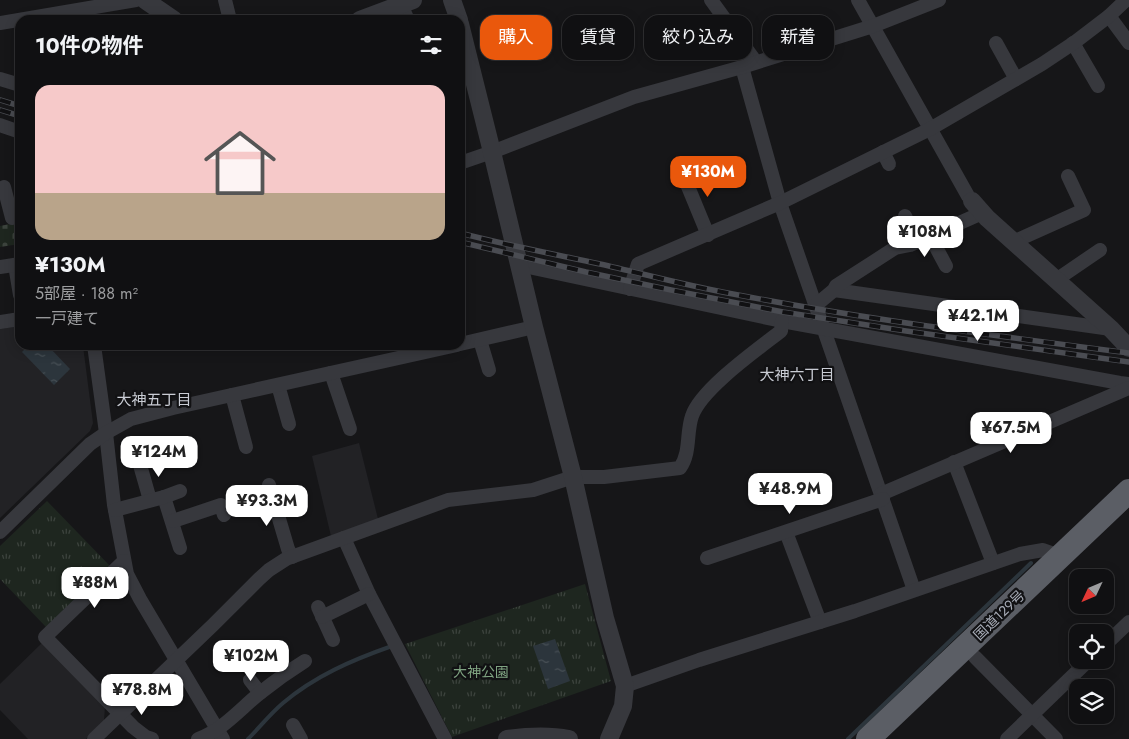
<!DOCTYPE html>
<html lang="ja">
<head>
<meta charset="utf-8">
<style>
  :root { --surface:#101012; --page:#19191b; --text:#f1f3f6; --muted:#9c9d9f; --line:#303032; --accent:#ea580c }
  body { margin:0; font-family:Jost,"Noto Sans JP",sans-serif; background:var(--page); color:var(--text); height:100vh; display:flex; flex-direction:column; font-size:19px; white-space:nowrap }
  * { box-sizing:border-box; margin:0 }
  p { font-size:16px; color:var(--muted) }
  .icon { flex:none; width:28px; height:28px; fill:none; stroke:currentColor; stroke-width:2; stroke-linecap:round; stroke-linejoin:round }
  .map { position:relative; flex:1; overflow:hidden }
  .sheet { position:absolute; left:15px; top:15px; width:450px; height:335px; display:flex; flex-direction:column; background:var(--surface); border-radius:15px; box-shadow:0 2px 12px #0003,0 0 0 1px var(--line) }
  .sheet>* { flex:none }
  .banner { position:absolute; left:480px; top:15px; width:475px; height:45px; display:flex; gap:10px }
  .needle { width:32px; rotate:226deg }
  .tools { position:absolute; left:1069px; top:569px; display:grid; gap:10px }
  .tools a { display:grid; place-items:center; width:45px; height:45px; border-radius:10px; background:var(--surface); box-shadow:0 2px 12px #0003,0 0 0 1px var(--line); font-size:25px }
  .price { position:absolute; translate:-50% -42px; padding:0 11px; border-radius:10px; background:#fff; color:#222; font-size:16px; line-height:32px; filter:drop-shadow(0 1px 2px #0008) }
  .price::after { content:''; position:absolute; left:50%; top:30px; width:15px; height:11px; margin-left:-8px; background:inherit; clip-path:polygon(0 0,100% 0,50% 100%) }
  .price.selected { background:var(--accent); color:#fff }
  ul { padding:0; list-style:none }
  li { display:grid; align-content:center; gap:10px; height:265px; padding:0 20px }
  li span { display:grid; place-items:center; height:155px; border-radius:15px; color:#555 }
  li>.icon { margin-inline-start:auto }
  span .icon { width:90px; height:90px; fill:#fffc; stroke-width:1 }
  li b { font-size:21px }
  h2 { display:flex; justify-content:space-between; align-items:center; height:60px; padding:0 20px; font-size:21px }
  .chip { padding:0 18px; border-radius:15px; background:var(--surface); box-shadow:0 2px 12px #0003,0 0 0 1px var(--line); font-size:18px; line-height:45px }
  .chip.selected { background:var(--accent); color:#fff }
  .map>svg:first-child { display:block }
</style>
</head>
<body>
<div class="map">
<svg width="1129" height="739" viewBox="0 0 1129 739">
  <defs>
    <pattern id="cemetery-stones" width="16" height="16" patternUnits="userSpaceOnUse" patternTransform="scale(1.25)"><rect width="16" height="16" fill="#1e261f"/><path d="M2 7V4a2 2 0 0 1 4 0v3zM10 15v-3a2 2 0 0 1 4 0v3z" fill="#3c433d"/></pattern>
    <pattern id="park-tufts" width="24" height="20" patternUnits="userSpaceOnUse" patternTransform="scale(1.25)"><rect width="24" height="20" fill="#1e261f"/><path d="M3 7l-1-3M5 7V3M7 7l1-3M15 17l-1-3M17 17v-4M19 17l1-3" fill="none" stroke="#3c433d"/></pattern>
    <pattern id="water-ripples" width="26" height="14" patternUnits="userSpaceOnUse" patternTransform="scale(1.25)"><rect width="26" height="14" fill="#2c353c"/><path d="M2 4q2-2 4 0t4 0M15 11q2-2 4 0t4 0" fill="none" stroke="#485056"/></pattern>
  </defs>
  <rect width="100%" height="100%" fill="#161618"/>
  <g fill="#222225">
    <polygon points="20,326 20,345 82,345 83,346 93,423 90,431 0,518 0,329"/>
    <polygon points="359,443 378,519 331,536 312,456"/>
    <polygon points="43,642 105,706 104,721 86,739 28,739 0,710 0,684"/>
  </g>
  <polygon fill="url(#cemetery-stones)" points="20,222 20,244 0,247 0,226"/>
  <g fill="url(#park-tufts)">
    <polygon points="47,501 110,566 46,627 0,579 0,546"/>
    <polygon points="585,584 611,681 452,737 405,644"/>
  </g>
  <g fill="url(#water-ripples)">
    <polygon points="29,345 47,345 70,369 54,385 22,352"/>
    <polygon points="555,639 570,681 548,689 533,646"/>
  </g>
  <g fill="none" stroke-linecap="round" stroke-linejoin="round">
    <g stroke="#2c353c" stroke-width="4">
      <path d="M248,739c12,-12 22,-25 35,-36 32,-27 69,-43 109,-57"/>
      <polyline points="848,739 1031,563"/>
    </g>
    <g stroke="#37383d" stroke-width="14">
      <polyline points="225,0 230,20"/>
      <polyline points="711,0 756,62"/>
      <polyline points="858,0 968,196 972,201"/>
      <polyline points="401,5 408,20"/>
      <polyline points="1109,16 1129,43"/>
      <polyline points="0,23 136,0"/>
      <polyline points="996,43 1016,79"/>
      <polyline points="1073,43 1098,86"/>
      <polyline points="742,67 780,203 914,590"/>
      <polyline points="0,79 20,85"/>
      <polyline points="0,125 20,132"/>
      <polyline points="883,152 889,164"/>
      <polyline points="460,163 492,152 634,97 742,67 873,26 939,0"/>
      <polyline points="682,172 708,235"/>
      <polyline points="4,187 12,218 20,216"/>
      <polyline points="905,216 917,241"/>
      <polyline points="930,236 946,266"/>
      <polyline points="1013,242 1084,210 1068,176"/>
      <polyline points="15,265 20,295"/>
      <polyline points="519,265 782,321 1120,383 1129,384"/>
      <polyline points="0,267 20,264"/>
      <polyline points="1056,280 1100,250"/>
      <polyline points="630,289 638,264 780,203 930,129 1042,64 1075,42 1109,16 1126,0"/>
      <polyline points="834,290 1111,329"/>
      <polyline points="816,305 834,290 836,286 895,248 910,245 982,213"/>
      <polyline points="0,322 20,319"/>
      <polyline points="480,340 489,370"/>
      <polyline points="460,344 534,327"/>
      <polyline points="94,345 106,433 114,505 127,574 140,599 223,739"/>
      <polyline points="331,373 350,429"/>
      <polyline points="278,385 289,424"/>
      <polyline points="232,395 246,447"/>
      <polyline points="954,462 993,563"/>
      <polyline points="140,465 150,500"/>
      <polyline points="269,485 288,549 292,557"/>
      <polyline points="881,494 1129,388"/>
      <polyline points="164,497 180,548"/>
      <polyline points="115,510 164,497 180,491"/>
      <polyline points="173,521 221,505 224,515"/>
      <polyline points="0,532 90,444 106,433 131,419 173,408 457,345"/>
      <polyline points="786,532 820,622"/>
      <polyline points="344,538 369,594 445,739"/>
      <polyline points="707,558 883,499"/>
      <polyline points="124,561 45,637 133,727 146,737 152,739"/>
      <polyline points="318,607 333,640"/>
      <polyline points="322,617 369,594"/>
      <polyline points="1105,645 1129,622"/>
      <polyline points="975,657 1056,739"/>
      <polyline points="250,680 260,693"/>
      <polyline points="625,686 699,660 855,611 1020,554 1043,550 1060,556"/>
      <polyline points="293,725 301,739"/>
      <path d="M94,739l119,-114 46,-46 10,-9 17,-11 162,-59 85,-10 40,-13h31l76,-9c11,-16 6,-35 12,-52 9,-27 66,-67 89,-85l1,-10"/>
      <path d="M198,739c25,-9 42,-30 62,-46 15,-12 29,-22 45,-32"/>
      <polyline points="1007,739 1089,660"/>
    </g>
    <g stroke="#37383d" stroke-width="18">
      <polyline points="145,0 174,20"/>
      <polyline points="452,0 459,20"/>
      <polyline points="360,20 413,0"/>
      <polyline points="460,24 492,152 534,327 573,477 605,618 625,686 623,706 609,739"/>
      <polyline points="972,201 987,218 1111,329 1129,348"/>
      <path d="M507,739c21,-3 42,-4 62,0"/>
    </g>
    <polyline stroke="#5b5e65" stroke-width="24" points="868,739 1129,491"/>
    <g stroke="#4a4c52" stroke-width="5.5">
      <g id="rail">
        <polyline points="0,100 20,106"/>
        <polyline points="0,110 20,116"/>
        <path d="M460,233c46,12 93,21 140,31 44,10 88,22 133,30 131,25 264,42 396,59"/>
        <polyline points="460,242 586,272 671,290 783,312 906,331 1129,362"/>
      </g>
    </g>
    <use href="#rail" stroke="#111113" stroke-width="4" stroke-dasharray="11" stroke-linecap="butt"/>
  </g>
  <g text-anchor="middle" stroke-width="4.5" stroke-linejoin="round" paint-order="stroke">
    <g font-size="14" fill="#a8adb8" stroke="#111113">
      <text transform="translate(999 615) rotate(-44)" y="5">国道129号</text>
    </g>
    <g font-size="14" fill="#7fa381" stroke="#111113">
      <text x="481" y="677">大神公園</text>
    </g>
    <g font-size="15" fill="#c9ccd4" stroke="#111113">
      <text x="797" y="380">大神六丁目</text>
      <text x="154" y="405">大神五丁目</text>
    </g>
  </g>
</svg>
<div class="tools">
<a><svg class="needle" viewBox="-14 -14 28 28"><path d="M0-13l5 13h-10z" fill="#e53935"/><path d="M0 13l5-13h-10z" fill="#9c9d9f"/></svg></a>
<a><svg class="icon" aria-label="locate" viewBox="0 0 24 24"><circle cx="12" cy="12" r="6"/><path d="M12 2v4M12 18v4M2 12h4M18 12h4"/></svg></a>
<a><svg class="icon" aria-label="layers" viewBox="0 0 24 24"><path d="M12 4l9 5-9 5-9-5zM3 14l9 5 9-5"/></svg></a>
</div>
<b class="price selected" style="left:708px;top:198px">¥130M</b>
<b class="price" style="left:925px;top:258px">¥108M</b>
<b class="price" style="left:978px;top:342px">¥42.1M</b>
<b class="price" style="left:1011px;top:454px">¥67.5M</b>
<b class="price" style="left:159px;top:478px">¥124M</b>
<b class="price" style="left:790px;top:515px">¥48.9M</b>
<b class="price" style="left:267px;top:527px">¥93.3M</b>
<b class="price" style="left:95px;top:609px">¥88M</b>
<b class="price" style="left:251px;top:682px">¥102M</b>
<b class="price" style="left:142px;top:716px">¥78.8M</b>
<div class="banner">
<a class="chip selected">購入</a>
<a class="chip">賃貸</a>
<a class="chip">絞り込み</a>
<a class="chip">新着</a>
</div>
<section class="sheet">
<h2>10件の物件<svg class="icon" aria-label="filters" viewBox="0 0 24 24"><path d="M4 7h16M4 17h16"/><circle cx="9" cy="7" r="2"/><circle cx="15" cy="17" r="2"/></svg></h2>
<ul>
<li><span style="background:linear-gradient(#f6c9c9 70%,#b9a48a 0)"><svg class="icon" aria-label="home" viewBox="0 0 24 24"><path d="M3 11l9-7 9 7M6 9v11h12V9"/></svg></span><div><b>¥130M</b><p>5部屋 · 188 m²</p><p>一戸建て</p></div></li>
</ul>
</section>
</div>
</body>
</html>
